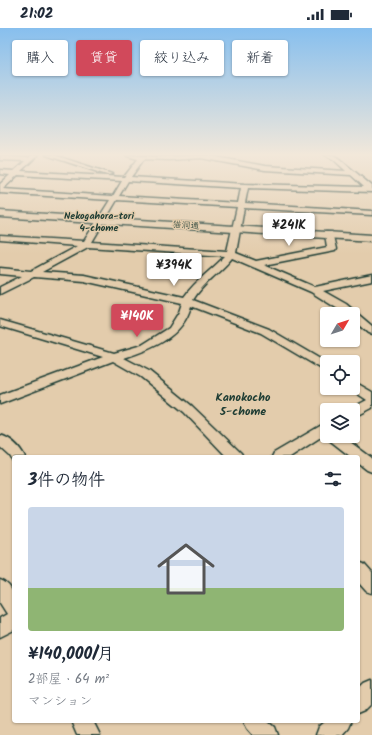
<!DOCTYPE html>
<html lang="ja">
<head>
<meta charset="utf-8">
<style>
  :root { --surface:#fff; --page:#f2f2f3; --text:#1f2937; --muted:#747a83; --line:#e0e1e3; --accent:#d1495b }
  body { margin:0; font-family:Kalam,"Klee One",sans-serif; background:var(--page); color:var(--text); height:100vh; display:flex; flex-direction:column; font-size:15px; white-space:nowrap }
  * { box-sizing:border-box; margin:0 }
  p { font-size:13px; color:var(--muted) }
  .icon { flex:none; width:22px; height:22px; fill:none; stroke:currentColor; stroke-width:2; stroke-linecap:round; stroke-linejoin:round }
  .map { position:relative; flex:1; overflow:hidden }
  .drawer { position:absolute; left:12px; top:427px; width:348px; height:268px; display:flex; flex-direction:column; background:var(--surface); border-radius:4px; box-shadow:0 1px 3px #0004 }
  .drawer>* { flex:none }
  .guide { position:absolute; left:12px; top:12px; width:348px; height:36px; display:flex; gap:8px }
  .needle { width:26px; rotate:51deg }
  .tools { position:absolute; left:320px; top:279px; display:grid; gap:8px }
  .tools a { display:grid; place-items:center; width:40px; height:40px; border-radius:4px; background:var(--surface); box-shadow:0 1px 3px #0004; font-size:20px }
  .price { position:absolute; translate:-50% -34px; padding:0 9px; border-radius:4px; background:#fff; color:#222; font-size:13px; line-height:26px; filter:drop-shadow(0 1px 2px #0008) }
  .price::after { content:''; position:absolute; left:50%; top:24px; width:12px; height:9px; margin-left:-6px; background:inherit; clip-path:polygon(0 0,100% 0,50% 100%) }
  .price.selected { background:var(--accent); color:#fff }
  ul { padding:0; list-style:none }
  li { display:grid; align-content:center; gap:8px; height:212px; padding:0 16px }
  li+li { border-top:1px solid var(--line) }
  li span { display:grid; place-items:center; height:124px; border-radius:4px; color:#555 }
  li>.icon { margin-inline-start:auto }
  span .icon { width:72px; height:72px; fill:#fffc; stroke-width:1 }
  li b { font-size:17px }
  h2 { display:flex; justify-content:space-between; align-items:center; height:48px; padding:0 16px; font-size:17px }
  .tag { padding:0 14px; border-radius:4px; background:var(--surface); box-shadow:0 1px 3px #0004; font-size:14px; line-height:36px }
  .tag.selected { background:var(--accent); color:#fff }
  .status { display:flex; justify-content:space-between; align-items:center; height:28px; padding:0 20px; background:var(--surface); direction:ltr }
  .status svg { height:11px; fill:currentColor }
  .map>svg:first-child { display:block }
</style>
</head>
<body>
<div class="status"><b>21:02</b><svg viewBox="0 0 49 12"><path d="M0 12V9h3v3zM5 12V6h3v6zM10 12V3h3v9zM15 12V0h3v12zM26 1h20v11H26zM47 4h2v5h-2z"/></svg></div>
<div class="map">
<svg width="372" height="707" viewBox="0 0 372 707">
  <rect width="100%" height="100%" fill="#e3ccac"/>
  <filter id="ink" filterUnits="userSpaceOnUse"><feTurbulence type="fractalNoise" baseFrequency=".025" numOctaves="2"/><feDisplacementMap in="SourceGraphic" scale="8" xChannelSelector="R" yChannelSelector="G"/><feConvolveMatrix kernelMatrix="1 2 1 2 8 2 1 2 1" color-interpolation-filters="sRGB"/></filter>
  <g filter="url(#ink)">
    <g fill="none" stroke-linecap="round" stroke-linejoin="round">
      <g stroke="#1f3d34" stroke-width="3">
        <g id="street">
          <path d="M32,127h6l-17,16 103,6 14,-18 -11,-3 -1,-1 33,2 53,-2 -1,1 54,10 81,5 -13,-12 -8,-4h7l5,2 35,29v6l-124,-4 -3,15 127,8v4l-128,-7 -8,45 20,8 71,-14 -2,-13 1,-2h6l4,17 -1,2 -71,14 51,22 57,-12v6l-49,10 23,13 26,22v8l-4,-1 -15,-13v-6h-7l-35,-22 -79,-34c-12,15 -29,25 -39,42l76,29 58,34v9l-66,-39 -70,-27c-8,31 -39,43 -67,52l25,13 43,35 49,47 2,4h-16l-43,-45 -43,-35 -28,-16 -113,43v-9l103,-38 -103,-31v-6l114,33 28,-8 27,-17 10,-16 3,-9 -98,-22 -50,-4 -34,17v-7l22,-11 -22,-2v-6l31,3 46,-25 -77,-6v-4l84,5 26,-41 -110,-7v-9l10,-9 -10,-1v-4l14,1 11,-10 -25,-1v-4l28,2zM201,130l64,12 86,5 13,12 -119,-3 -114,-7 13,-18 25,1zM18,147l104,6 -9,15 -110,-7zM128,153l113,7 -3,15 -119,-7zM117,172l120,7 -10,44 -135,-9zM88,219l137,9c-14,15 -29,24 -41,41l-100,-22 -42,-3z"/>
          <polygon points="46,127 54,127 112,146 107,147"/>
          <polygon points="353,353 372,364 372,380 353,390 353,382 348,382 367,372 349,360 353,360"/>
          <polygon points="327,394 327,405 290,429 272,429 274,425"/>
          <path d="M0,407c11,3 20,12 25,22h-11l-1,4 -3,-5 -10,-9z"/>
          <polygon points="327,407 327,408 342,408 372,430 372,444 367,442 358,435 358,429 351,429 328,411 326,408"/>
          <polygon points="358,534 364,536 372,545 372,565 366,563 358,554"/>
          <path d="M0,552c20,7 14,33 14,50l-14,7v-19l7,-4 -7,-11z"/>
          <polygon points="372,652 372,676 365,683 358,686 358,662 365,655"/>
          <polygon points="71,693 93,693 100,707 77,707"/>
          <polygon points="244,693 268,693 275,699 278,707 253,707 247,700"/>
          <polygon points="326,693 351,693 348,700 342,707 316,707 319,699"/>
        </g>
      </g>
      <g stroke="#1f3d34" stroke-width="3">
        <polygon id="secondary" points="0,183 372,207 372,213 0,189"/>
      </g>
      <use href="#street" fill="#e3ccac" fill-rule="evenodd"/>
      <use href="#secondary" fill="#e3ccac" fill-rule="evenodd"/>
    </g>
  </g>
  <linearGradient id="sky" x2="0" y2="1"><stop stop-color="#87bfee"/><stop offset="0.56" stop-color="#f2e8da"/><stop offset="1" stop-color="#f2e8da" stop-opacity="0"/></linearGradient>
  <rect width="372" height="226" fill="url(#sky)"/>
  <g text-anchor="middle" stroke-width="3" stroke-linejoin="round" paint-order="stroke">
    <g font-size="9" fill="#1f3d34" stroke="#e3ccac">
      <text transform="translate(186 197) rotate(4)" y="3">猫洞通</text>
    </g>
    <g font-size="10" font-weight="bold" fill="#1f3d34" stroke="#e3ccac">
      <text x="99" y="191">Nekogahora-tori<tspan x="99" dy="12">4-chome</tspan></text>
    </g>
    <g font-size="12" font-weight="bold" fill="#1f3d34" stroke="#e3ccac">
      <text x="243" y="373">Kanokocho<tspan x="243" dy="14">5-chome</tspan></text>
    </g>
  </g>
</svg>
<div class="tools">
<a><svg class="needle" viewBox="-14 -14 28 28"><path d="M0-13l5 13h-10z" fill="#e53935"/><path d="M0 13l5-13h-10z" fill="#747a83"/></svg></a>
<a><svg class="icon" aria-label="locate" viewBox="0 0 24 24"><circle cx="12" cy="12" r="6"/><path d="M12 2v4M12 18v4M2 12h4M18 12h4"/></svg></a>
<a><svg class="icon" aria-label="layers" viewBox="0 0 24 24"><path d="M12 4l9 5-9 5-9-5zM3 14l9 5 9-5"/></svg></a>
</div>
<b class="price" style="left:289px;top:219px">¥241K</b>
<b class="price" style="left:174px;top:259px">¥394K</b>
<b class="price selected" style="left:137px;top:310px">¥140K</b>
<div class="guide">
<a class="tag">購入</a>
<a class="tag selected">賃貸</a>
<a class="tag">絞り込み</a>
<a class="tag">新着</a>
</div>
<section class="drawer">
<h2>3件の物件<svg class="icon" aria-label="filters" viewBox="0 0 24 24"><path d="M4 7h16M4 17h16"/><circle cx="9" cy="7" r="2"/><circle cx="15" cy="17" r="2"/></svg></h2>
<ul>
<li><span style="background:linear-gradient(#c9d6e8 65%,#8fb573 0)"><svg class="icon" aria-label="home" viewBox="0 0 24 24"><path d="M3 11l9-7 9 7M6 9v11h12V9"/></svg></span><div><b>¥140,000/月</b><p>2部屋 · 64 m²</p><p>マンション</p></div></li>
</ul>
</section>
</div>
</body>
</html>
